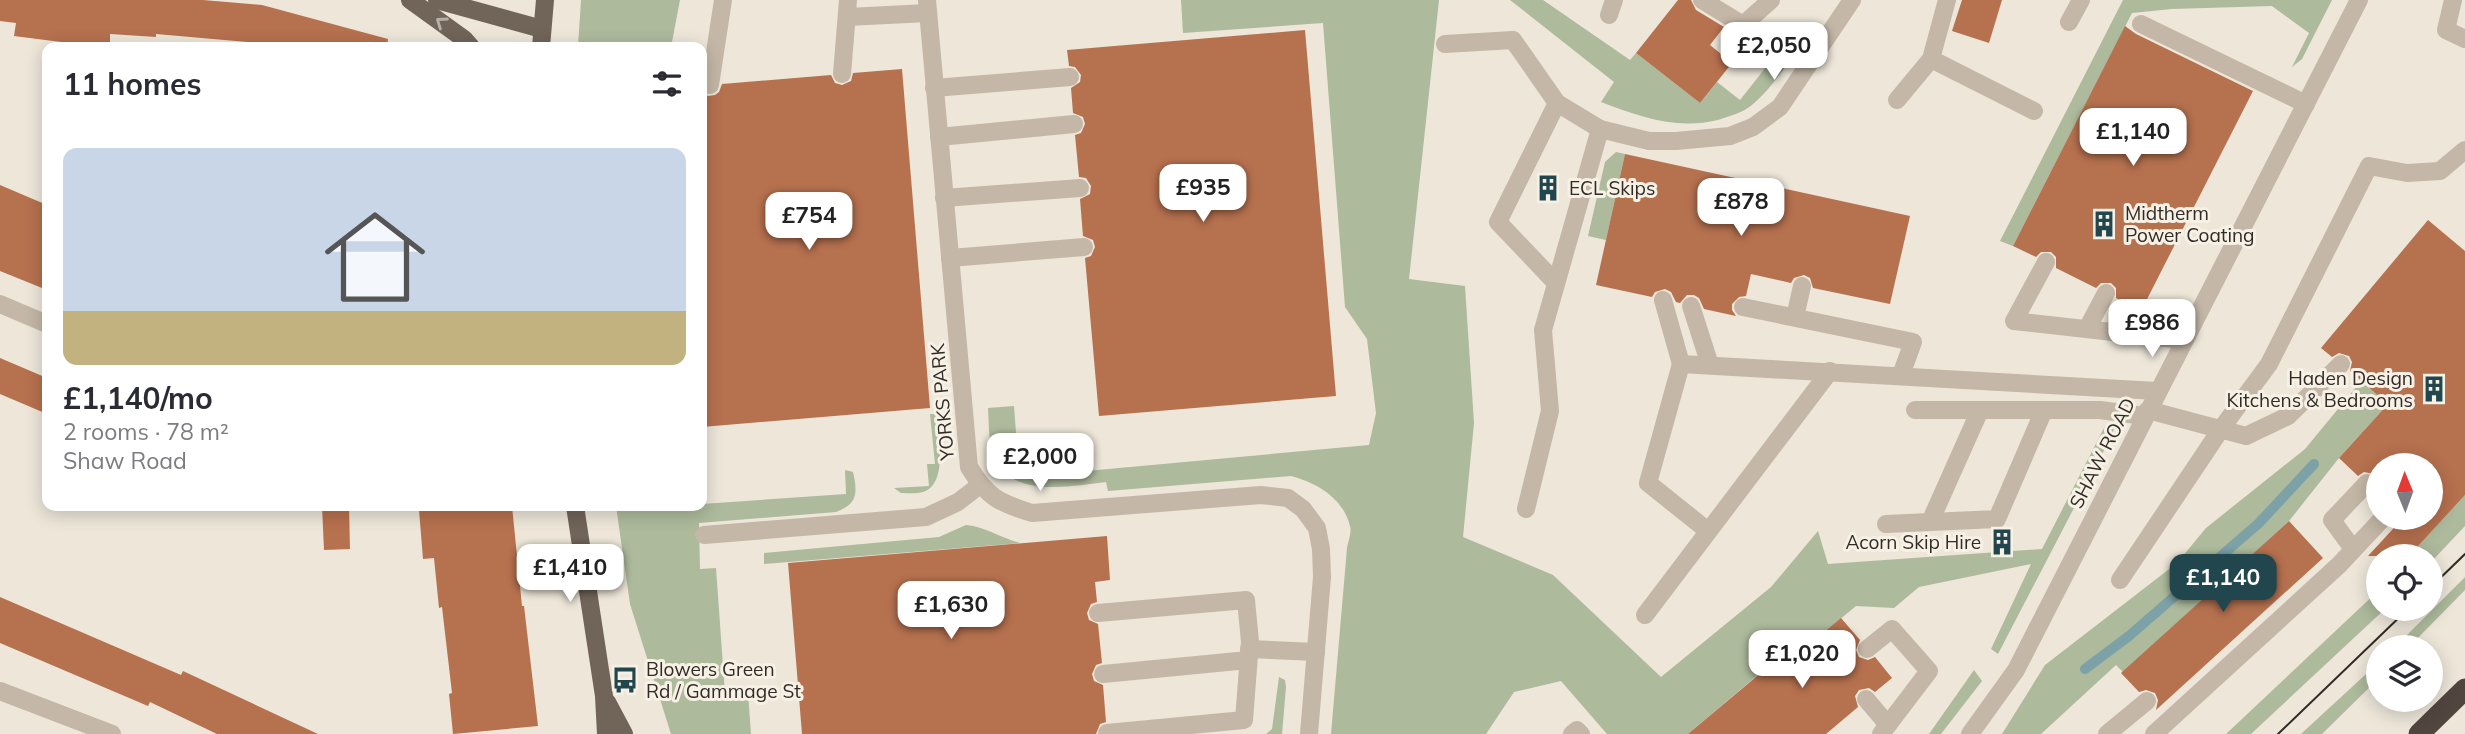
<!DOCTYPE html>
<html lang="en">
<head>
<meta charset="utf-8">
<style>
  :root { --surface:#fff; --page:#f7f7f7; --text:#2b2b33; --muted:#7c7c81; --line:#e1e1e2; --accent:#22464d }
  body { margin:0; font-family:Mulish,sans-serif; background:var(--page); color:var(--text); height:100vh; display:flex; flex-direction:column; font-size:26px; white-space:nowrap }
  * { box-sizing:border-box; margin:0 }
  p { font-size:23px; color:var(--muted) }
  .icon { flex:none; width:38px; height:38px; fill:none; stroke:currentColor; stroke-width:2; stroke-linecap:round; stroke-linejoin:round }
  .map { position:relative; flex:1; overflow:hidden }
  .details { position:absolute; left:42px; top:42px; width:665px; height:469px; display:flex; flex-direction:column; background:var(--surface); border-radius:14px; box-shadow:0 4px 18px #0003 }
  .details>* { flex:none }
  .needle { width:46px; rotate:359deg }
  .tools { position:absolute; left:2366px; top:453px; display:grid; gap:14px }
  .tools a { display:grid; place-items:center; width:77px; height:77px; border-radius:50%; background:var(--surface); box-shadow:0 4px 18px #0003; font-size:35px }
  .price { position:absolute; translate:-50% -60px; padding:0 16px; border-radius:14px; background:#fff; color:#222; font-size:23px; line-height:46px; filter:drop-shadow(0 2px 4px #0008) }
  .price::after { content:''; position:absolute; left:50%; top:42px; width:21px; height:16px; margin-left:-10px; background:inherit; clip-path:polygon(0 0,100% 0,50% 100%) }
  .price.on { background:var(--accent); color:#fff }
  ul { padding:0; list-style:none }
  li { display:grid; align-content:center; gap:14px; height:371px; padding:0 21px }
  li+li { border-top:2px solid var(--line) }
  li span { display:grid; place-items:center; height:217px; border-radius:14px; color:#555 }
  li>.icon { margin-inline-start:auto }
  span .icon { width:126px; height:126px; fill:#fffc; stroke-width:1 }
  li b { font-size:30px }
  h2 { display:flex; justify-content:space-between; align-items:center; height:84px; padding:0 21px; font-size:30px }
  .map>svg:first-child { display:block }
</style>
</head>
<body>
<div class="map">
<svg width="2465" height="734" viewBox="0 0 2465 734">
  <rect width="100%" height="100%" fill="#ede6d9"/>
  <g fill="#adba9c">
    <polygon points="581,0 680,0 671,47 578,47"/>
    <path d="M1181,0h258l-30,279 56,7 9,137 -11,114 90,38 108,102 110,-90 47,-56 10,33 214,-15 62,-121 11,-7 -2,12 -115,221 -7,-5 40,-85 -112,23 -25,21 -38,-2 -63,52 -7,-7 -98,83h-81l-46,-53 -47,11 -28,42h-155l16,-186c1,-6 5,-16 3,-22 -7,-28 -33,-43 -59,-50l-183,15 -2,-9c-35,4 -96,17 -112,-26 -6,-15 -5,-33 -6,-48l26,-2 5,67 13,3 337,-31 7,-32 -9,-74 -22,-32 -22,-284 -140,10z"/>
    <path d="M1510,0h33l87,60 6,-7 64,50 17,-21 23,18 53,-67 11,8c-16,21 -31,47 -52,64 -10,8 -22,11 -34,15 -42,10 -77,-3 -117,-18l13,-20z"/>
    <polygon points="2123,0 2332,0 2302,59 2292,67 2309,33 2272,6 2172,9 2132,13 2013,246 2000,241"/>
    <polygon points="1616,152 1625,154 1606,240 1588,236 1605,162"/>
    <polygon points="2465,255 2465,319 2339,458 2289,521 2123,672 2116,665 2041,734 2002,734 2045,665 2177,563 2206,528 2305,449"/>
    <path d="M930,414h7c1,21 12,70 -14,78 -6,2 -16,1 -22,1l-7,-5 35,-2 -2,-22h8z"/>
    <path d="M845,470l8,2c5,22 4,32 -17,40l-137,11 1,46 16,-1 9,126 23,-1 3,41h-80l-41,-130 -14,-98h86v-2l144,-10z"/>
    <polygon points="2465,495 2465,526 2431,562 2431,556 2409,556"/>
    <path d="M966,525c20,2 35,13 54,18l-256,21v-11l175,-16z"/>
    <polygon points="2465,577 2465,590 2409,647 2395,647"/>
    <polygon points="2378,591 2378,609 2385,609 2251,734 2226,734"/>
    <polygon points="2378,663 2378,679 2322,734 2301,734"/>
    <polygon points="1974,670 1982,681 1941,734 1929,734"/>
    <polygon points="1279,677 1285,680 1286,687 1282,734 1266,734 1272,729"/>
  </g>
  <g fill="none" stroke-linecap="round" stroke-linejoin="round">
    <polyline stroke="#7ca1a7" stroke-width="10" points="2085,669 2129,636 2259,523 2314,464"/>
  </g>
  <g fill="#b6714f">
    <polygon points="0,0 203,0 262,5 388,39 387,47 274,47 260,43 156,34 156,37 110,34 110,47 60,47 61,42 14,36 16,23 0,21"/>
    <polygon points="1678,0 1691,0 1696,10 1724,27 1710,45 1732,63 1700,103 1636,53"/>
    <polygon points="1962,0 2002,0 1989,43 1952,31"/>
    <polygon points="2125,26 2136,34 2253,91 2141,311 2116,298 2116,288 2111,283 2101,283 2096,288 2056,268 2056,257 2051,252 2041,252 2036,257 2013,246"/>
    <polygon points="1305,30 1336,396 1099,416 1085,258 1091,256 1095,247 1093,240 1083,236 1080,199 1090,194 1091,186 1086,178 1079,177 1075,135 1081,133 1085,124 1083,117 1073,113 1071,88 1080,82 1081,75 1075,67 1069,66 1067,50"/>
    <polygon points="902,69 930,408 702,427 702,92 708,96 715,95 719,92 722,84 831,75 835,83 842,85 851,81 853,73"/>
    <polygon points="1625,154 1910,216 1890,304 1813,288 1810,278 1804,275 1794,278 1791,283 1751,274 1746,296 1739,297 1732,304 1732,310 1736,316 1704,309 1699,298 1694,295 1687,295 1680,303 1676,302 1671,292 1665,289 1655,292 1652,297 1596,285"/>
    <polygon points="0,185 47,205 47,290 0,271"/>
    <polygon points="2428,220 2465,251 2465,495 2409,556 2368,556 2403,518 2431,518 2431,466 2378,466 2378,494 2375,491 2378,480 2374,474 2364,472 2358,476 2339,458 2388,404 2350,371 2352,362 2349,356 2339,353 2332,357 2321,348"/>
    <polygon points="0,358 47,378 47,414 0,394"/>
    <polygon points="322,506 349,506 350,549 324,550"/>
    <polygon points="442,506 512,506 522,606 524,606 538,726 453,734 449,694 452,693 442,607 439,608 434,558 423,559 419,510 442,508"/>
    <polygon points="2289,521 2323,558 2156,710 2158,700 2155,693 2146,690 2139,692 2121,673"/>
    <polygon points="1107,536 1110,580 1095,582 1097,602 1091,604 1087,613 1089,620 1098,624 1102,663 1096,665 1092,674 1094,681 1103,685 1106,722 1100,724 1096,734 802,734 788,563"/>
    <polygon points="0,597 181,675 183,671 318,734 217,734 150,702 148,706 0,643"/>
    <polygon points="1841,618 1860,640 1856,650 1859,657 1868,660 1875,657 1892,678 1875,692 1869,688 1859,690 1855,696 1858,707 1826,734 1688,734 1787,651 1793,658"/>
  </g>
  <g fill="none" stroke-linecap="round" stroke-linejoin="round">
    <g stroke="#c4b7a7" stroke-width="18">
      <path d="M927,0l42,467c18,30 30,36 63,46l229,-18 27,3 15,11 14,19 4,21 1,28 -13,157"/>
      <polyline points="1702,0 1743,25 1771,0"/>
      <polyline points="2453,0 2446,30 2465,39"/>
      <polyline points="1609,15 1614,0"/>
      <polyline points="847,17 928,13"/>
      <polyline points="2069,22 2081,0"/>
      <polyline points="2141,24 2306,104"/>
      <polyline points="1445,44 1513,40 1557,103 1600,129"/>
      <polyline points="1931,59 2034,111"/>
      <polyline points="842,74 848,0"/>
      <polyline points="710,85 723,0"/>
      <polyline points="934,88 1070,77"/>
      <polyline points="1897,100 1931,59 1947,0"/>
      <polyline points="939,137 1074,124"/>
      <polyline points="944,198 1080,188"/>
      <polyline points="950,258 1084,247"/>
      <polyline points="2046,262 2014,321 2183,340"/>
      <polyline points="1556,283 1498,222 1557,103"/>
      <polyline points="1663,300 1681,364 2157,391"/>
      <polyline points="0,304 47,324"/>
      <polyline points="1691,306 1710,365"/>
      <polyline points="1743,307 1913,342 1901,375"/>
      <polyline points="1795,317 1802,286"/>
      <polyline points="2087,329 2106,293"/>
      <polyline points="1681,364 1648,483 1708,531"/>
      <polyline points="1915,410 2100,410 2144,416"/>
      <polyline points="2148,410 2246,436 2288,416 2341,364"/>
      <polyline points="1526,509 1550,411 1543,330 1600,129 1649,141 1676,141 1730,136 1753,127 1780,107 1852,0"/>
      <polyline points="1930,522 1980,410"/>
      <polyline points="1886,524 1997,519 2044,410"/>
      <polyline points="704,535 926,517 958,502 980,485"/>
      <polyline points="2353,549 2332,520 2367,483"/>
      <polyline points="2120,580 2221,429 2269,364 2369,166 2407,173 2440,171 2465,150"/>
      <polyline points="1098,613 1246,600 1250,642 1244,720 1107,733"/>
      <polyline points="1645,615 1830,371"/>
      <polyline points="1249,649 1316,652"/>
      <polyline points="1867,649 1892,629 1929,671 1881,734"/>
      <polyline points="1103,674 1248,660"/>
      <polyline points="0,691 112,734"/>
      <polyline points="1866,699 1888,725"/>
      <polyline points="1572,734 1577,730 1581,734"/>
      <polyline points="1970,734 2016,670 2359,0"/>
      <polyline points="2107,734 2147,701"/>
      <polyline points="2154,734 2339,565 2383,518"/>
    </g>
    <g stroke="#716459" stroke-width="18">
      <polyline points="410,0 464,39 471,47"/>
      <polyline points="437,0 542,29"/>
      <polyline points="541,47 545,0"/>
      <polyline points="575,506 604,696 606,734"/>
      <polyline points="607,702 624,734"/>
    </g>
    <polyline stroke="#51463f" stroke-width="21" points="2419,734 2465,689"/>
    <g stroke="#312b27" stroke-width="2">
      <polyline points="2431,587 2465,554"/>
      <polyline points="2278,734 2408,609"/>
    </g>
  </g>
  <defs><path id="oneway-chevron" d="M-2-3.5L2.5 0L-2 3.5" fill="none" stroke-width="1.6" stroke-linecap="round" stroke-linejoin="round" transform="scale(1.75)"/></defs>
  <use stroke="#bab1a6" href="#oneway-chevron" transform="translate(441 22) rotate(-145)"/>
  <defs>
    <g id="building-bare" transform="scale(2.1)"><path d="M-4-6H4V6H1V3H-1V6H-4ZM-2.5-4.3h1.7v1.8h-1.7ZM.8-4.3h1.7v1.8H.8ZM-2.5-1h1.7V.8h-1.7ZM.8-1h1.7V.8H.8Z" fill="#22464d" stroke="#f6f0e5" stroke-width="2.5" paint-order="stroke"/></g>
    <g id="bus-bare" transform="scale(2.1)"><path d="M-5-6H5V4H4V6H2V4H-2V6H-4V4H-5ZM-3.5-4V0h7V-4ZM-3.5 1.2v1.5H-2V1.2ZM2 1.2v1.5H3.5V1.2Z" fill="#22464d" stroke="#f6f0e5" stroke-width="2.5" paint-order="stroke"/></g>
  </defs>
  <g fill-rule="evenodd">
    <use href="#building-bare" x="1548" y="188"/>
    <use href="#building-bare" x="2104" y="224"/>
    <use href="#building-bare" x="2434" y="389"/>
    <use href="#building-bare" x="2002" y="542"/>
    <use href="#bus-bare" x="625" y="680"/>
  </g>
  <g text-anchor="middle" stroke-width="6" stroke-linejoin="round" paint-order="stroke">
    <g font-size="19" fill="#312b27" stroke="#f6f0e5" text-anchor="start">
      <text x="1569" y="195">ECL Skips</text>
      <text x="2125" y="220">Midtherm<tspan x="2125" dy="22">Power Coating</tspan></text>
      <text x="2413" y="385" text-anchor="end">Haden Design<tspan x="2413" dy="22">Kitchens &amp; Bedrooms</tspan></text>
      <text x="1981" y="549" text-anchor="end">Acorn Skip Hire</text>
      <text x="646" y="676">Blowers Green<tspan x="646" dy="22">Rd / Gammage St</tspan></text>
    </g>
    <g font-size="19" fill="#312b27" stroke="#f6f0e5">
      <text transform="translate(942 402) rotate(-95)" y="7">YORKS PARK</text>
      <text transform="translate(2102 453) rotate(-63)" y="7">SHAW ROAD</text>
    </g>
  </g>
</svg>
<div class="tools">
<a><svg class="needle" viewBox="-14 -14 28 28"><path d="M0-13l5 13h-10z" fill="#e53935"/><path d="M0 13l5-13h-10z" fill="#7c7c81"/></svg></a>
<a><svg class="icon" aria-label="locate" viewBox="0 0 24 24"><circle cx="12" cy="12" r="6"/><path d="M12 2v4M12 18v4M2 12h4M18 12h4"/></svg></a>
<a><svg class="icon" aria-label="layers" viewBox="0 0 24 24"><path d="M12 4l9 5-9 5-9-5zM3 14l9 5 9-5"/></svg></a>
</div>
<b class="price" style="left:1774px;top:82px">£2,050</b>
<b class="price" style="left:2133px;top:168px">£1,140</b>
<b class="price" style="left:1203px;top:224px">£935</b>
<b class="price" style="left:1741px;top:238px">£878</b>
<b class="price" style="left:809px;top:252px">£754</b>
<b class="price" style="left:2152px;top:359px">£986</b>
<b class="price" style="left:1040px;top:493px">£2,000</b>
<b class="price" style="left:570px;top:604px">£1,410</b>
<b class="price on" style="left:2223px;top:614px">£1,140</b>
<b class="price" style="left:951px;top:641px">£1,630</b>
<b class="price" style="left:1802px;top:690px">£1,020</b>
<section class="details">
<h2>11 homes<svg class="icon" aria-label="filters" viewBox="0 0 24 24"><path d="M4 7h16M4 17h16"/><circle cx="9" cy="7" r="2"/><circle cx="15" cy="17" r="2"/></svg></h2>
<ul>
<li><span style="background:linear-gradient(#c9d6e8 75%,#c2b280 0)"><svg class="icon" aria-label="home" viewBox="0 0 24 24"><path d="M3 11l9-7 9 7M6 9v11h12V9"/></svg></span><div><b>£1,140/mo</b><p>2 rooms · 78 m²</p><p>Shaw Road</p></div></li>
</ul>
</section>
</div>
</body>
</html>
